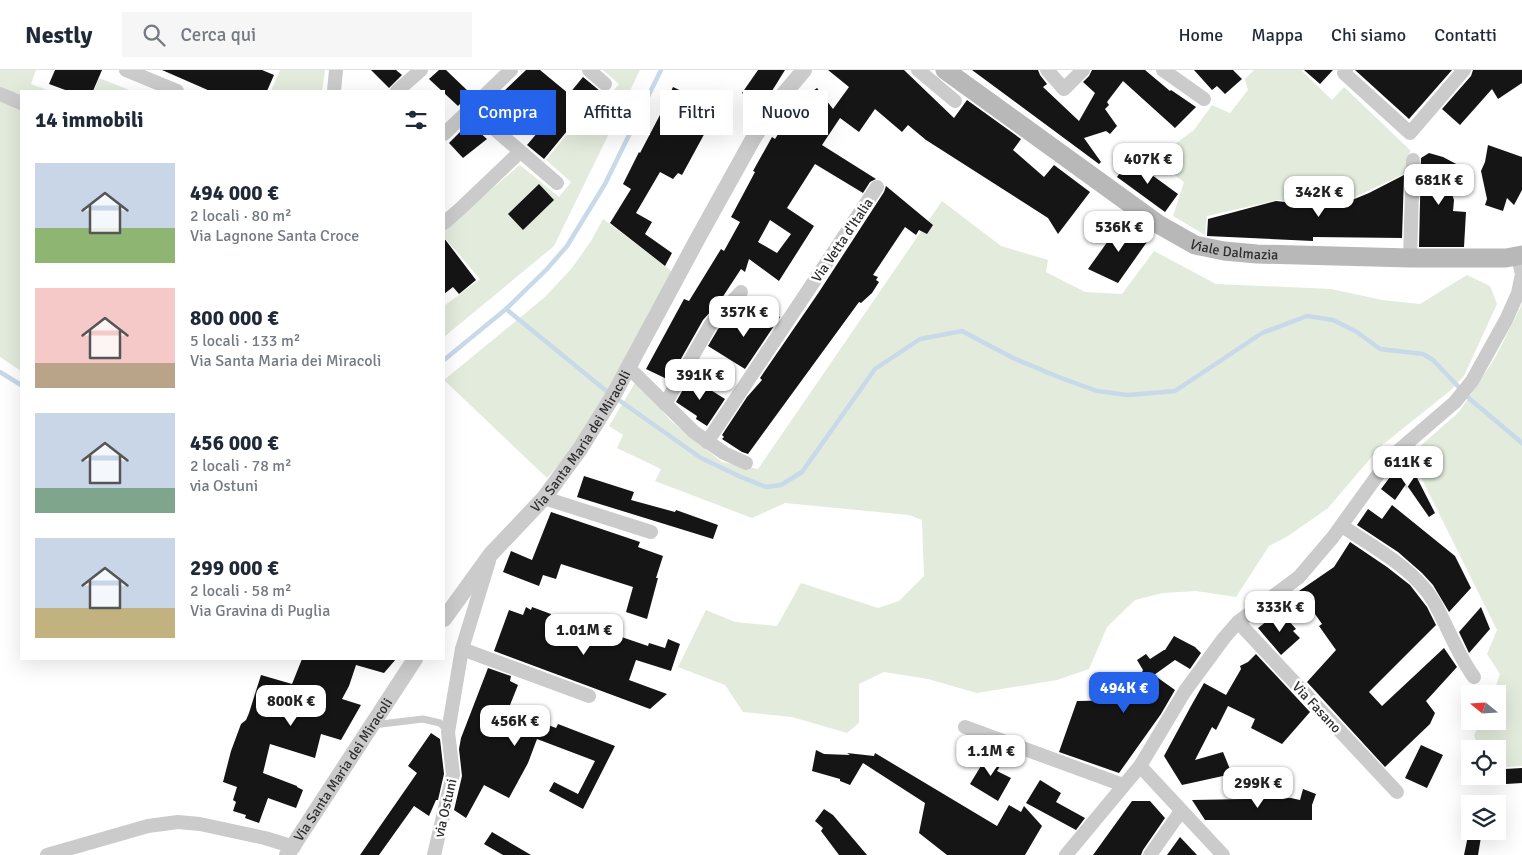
<!DOCTYPE html>
<html lang="it">
<head>
<meta charset="utf-8">
<style>
  :root { --surface:#fff; --page:#f6f6f7; --text:#1f2937; --muted:#747a83; --line:#e0e1e3; --accent:#2563eb }
  body { margin:0; font-family:Signika,sans-serif; background:var(--page); color:var(--text); height:100vh; display:flex; flex-direction:column; font-size:19px; white-space:nowrap }
  * { box-sizing:border-box; margin:0 }
  p { font-size:16px; color:var(--muted) }
  .icon { flex:none; width:28px; height:28px; fill:none; stroke:currentColor; stroke-width:2; stroke-linecap:round; stroke-linejoin:round }
  .map { position:relative; flex:1; overflow:hidden }
  .side { position:absolute; left:20px; top:20px; width:425px; height:570px; display:flex; flex-direction:column; background:var(--surface); border-radius:0px; box-shadow:0 5px 20px #0002 }
  .side>* { flex:none }
  .banner { position:absolute; left:460px; top:20px; width:475px; height:45px; display:flex; gap:10px }
  .needle { width:32px; rotate:288deg }
  .controls { position:absolute; left:1461px; top:615px; display:grid; gap:10px }
  .controls a { display:grid; place-items:center; width:45px; height:45px; border-radius:0px; background:var(--surface); box-shadow:0 5px 20px #0002; font-size:25px }
  .price { position:absolute; translate:-50% -42px; padding:0 11px; border-radius:10px; background:#fff; color:#222; font-size:16px; line-height:32px; filter:drop-shadow(0 1px 2px #0008) }
  .price::after { content:''; position:absolute; left:50%; top:30px; width:15px; height:11px; margin-left:-8px; background:inherit; clip-path:polygon(0 0,100% 0,50% 100%) }
  .price.active { background:var(--accent); color:#fff }
  ul { padding:0; list-style:none }
  li { display:flex; align-items:center; gap:15px; height:125px; padding:0 15px }
  li span { display:grid; place-items:center; flex:none; width:140px; height:100px; border-radius:0px; color:#555 }
  li>.icon { margin-inline-start:auto }
  span .icon { width:60px; height:60px; fill:#fffc; stroke-width:1 }
  li b { font-size:21px }
  h2 { display:flex; justify-content:space-between; align-items:center; height:60px; padding:0 15px; font-size:21px }
  .tag { padding:0 18px; border-radius:0px; background:var(--surface); box-shadow:0 5px 20px #0002; font-size:18px; line-height:45px }
  .tag.active { background:var(--accent); color:#fff }
  header { display:flex; align-items:center; gap:30px; box-sizing:border-box; height:70px; padding:0 25px; background:var(--surface); border-bottom:1px solid var(--line) }
  header strong { font-size:24px }
  nav { display:flex; gap:28px; margin-inline-start:auto; font-size:18px }
  .search { width:350px; height:45px; background:var(--page); display:flex; align-items:center; gap:12px; box-sizing:border-box; padding:0 18px; border-radius:0px; color:var(--muted); font-size:19px }
  .map>svg:first-child { display:block }
</style>
</head>
<body>
<header>
<strong>Nestly</strong>
<div class="search"><svg class="icon" aria-label="search" viewBox="0 0 24 24"><circle cx="10" cy="10" r="6"/><path d="M15 15l6 6"/></svg>Cerca qui</div>
<nav><a>Home</a><a>Mappa</a><a>Chi siamo</a><a>Contatti</a></nav>
</header>
<div class="map">
<svg width="1522" height="785" viewBox="0 0 1522 785">
  <rect width="100%" height="100%" fill="#fff"/>
  <g fill="#e2ebdc">
    <polygon points="0,0 36,0 31,14 50,21 21,21 21,301 0,287"/>
    <polygon points="280,0 325,0 322,21 271,21"/>
    <polygon points="603,0 640,0 554,176 444,267 444,236 480,209 444,167 444,159 520,95 559,127 571,112 546,90 601,22 608,27 619,14"/>
    <polygon points="1254,0 1301,0 1332,30 1344,17 1411,81 1406,88 1406,103 1353,128 1314,133 1277,130 1207,146 1205,165 1173,146 1184,112 1164,97 1165,83 1172,76 1194,60 1212,35 1230,43 1248,20 1245,9"/>
    <polygon points="99,8 132,21 94,21"/>
    <polygon points="942,131 1001,176 1048,190 1046,202 1085,222 1122,224 1154,181 1216,214 1331,219 1382,230 1420,234 1467,205 1490,216 1497,234 1464,306 1451,320 1381,376 1328,438 1288,466 1269,476 1236,527 1196,521 1163,523 1135,530 1107,557 1089,599 1057,610 977,623 928,609 884,602 859,614 859,653 847,663 792,647 743,642 725,615 678,597 706,540 735,552 777,556 801,513 878,538 899,531 924,506 922,450 909,445 785,433 752,448 655,411 661,399 617,378 623,365 609,356 636,311 671,351 722,392 758,399"/>
    <polygon points="603,149 673,202 598,341 566,386 547,408 444,310 545,227 572,198 591,171"/>
    <polygon points="1522,234 1522,696 1506,697 1498,695 1498,679 1479,679 1474,665 1481,651 1498,651 1498,624 1493,624 1500,604 1487,584 1497,560 1410,385 1459,342 1495,288"/>
  </g>
  <g fill="none" stroke-linecap="round" stroke-linejoin="round">
    <g stroke="#c8d9ea" stroke-width="4.5">
      <polyline points="506,239 610,324"/>
      <polyline points="444,290 506,239 547,199 567,176 605,114 661,0"/>
      <polyline points="0,302 21,315"/>
      <polyline points="616,328 701,388 741,407 766,417 781,415 802,402 875,299 920,269 962,261 1013,288 1061,308 1097,321 1128,325 1175,321 1262,263 1307,246 1333,250 1357,262 1380,279 1423,284 1433,290 1471,330 1522,373"/>
    </g>
  </g>
  <g fill="#151515" fill-rule="evenodd">
    <polygon points="55,0 102,0 93,21 68,21 49,14"/>
    <polygon points="162,0 262,0 274,5 267,21 210,21"/>
    <polygon points="371,0 396,0 402,5 389,18"/>
    <polygon points="439,0 446,0 470,23 458,36 429,9"/>
    <polygon points="526,0 540,0 569,24 583,7 600,21 544,89 527,75 538,62 501,24"/>
    <polygon points="758,0 785,0 762,37 742,23"/>
    <path d="M828,0h76l50,48 13,-18 54,39 -8,11 31,27 10,-12 36,27 -32,42 -10,-16 -122,-78 -18,-15 -6,7 -27,-23 -16,23 -19,-14 -18,27 54,34 -6,3 -7,11 -48,-29 -28,44 27,18 -35,55 -30,-22 -4,13 -4,-3 -21,32 -17,19 -34,60 -23,-11 38,-70 5,2 32,-52 3,2 16,-29 -9,-5 24,-45 -2,-1 19,-34 3,2 12,-19 -3,-2 6,-10 27,-20 16,21 16,-22zM770,150l21,14 -14,19 -19,-11z"/>
    <polygon points="972,0 1038,0 1040,5 1047,14 1043,17 1079,51 1095,23 1083,12 1089,6 1092,0 1145,0 1170,21 1171,20 1196,37 1175,58 1123,11 1107,32 1109,35 1105,39 1117,56 1110,64 1106,61 1084,68 1101,92 1099,94"/>
    <polygon points="1194,0 1233,0 1242,9 1225,24 1217,16 1212,20"/>
    <polygon points="1304,0 1333,0 1320,14"/>
    <polygon points="1355,0 1452,0 1409,49"/>
    <polygon points="1473,0 1522,0 1522,13 1498,29 1492,19 1460,55 1442,39 1471,6"/>
    <polygon points="673,17 692,26 688,35 721,53 715,63 707,59 682,105 678,103 673,109 660,102 636,143 652,152 645,164 672,183 665,196 610,153 631,119 623,114 639,82 640,83 661,43"/>
    <polygon points="469,53 487,69 463,88 449,73"/>
    <polygon points="1488,75 1522,87 1522,120 1514,135 1507,128 1503,141 1485,135 1487,129 1481,101 1485,92"/>
    <polygon points="1429,83 1443,87 1460,96 1448,99 1447,109 1454,130 1453,141 1466,142 1464,177 1419,177 1421,88"/>
    <polygon points="1130,89 1178,124 1165,142 1117,107"/>
    <polygon points="1404,105 1402,168 1313,167 1313,171 1207,166 1208,149 1276,131 1314,135 1352,130 1369,123"/>
    <polygon points="539,114 554,130 523,160 508,144"/>
    <polygon points="886,116 933,155 927,164 919,160 916,165 905,157 873,205 878,207 876,210 879,212 872,223 861,233 859,232 748,384 742,382 722,369 724,367 722,365 747,327 762,310 760,308 819,222 884,122"/>
    <polygon points="1123,150 1149,169 1118,213 1088,199"/>
    <polygon points="444,168 476,210 459,224 453,217 444,224"/>
    <polygon points="763,236 780,247 745,299 708,276 718,259 728,249 746,261"/>
    <polygon points="690,307 725,329 707,356 696,349 697,346 676,332"/>
    <polygon points="1404,394 1415,404 1435,443 1429,447 1406,414 1395,430 1381,419 1390,407"/>
    <polygon points="584,406 634,422 631,430 675,442 676,440 718,455 713,469 577,427"/>
    <polygon points="1392,435 1455,486 1471,518 1449,542 1433,515 1422,503 1398,482 1357,455 1368,439 1382,449"/>
    <polygon points="551,442 640,472 638,477 663,486 656,508 658,508 647,549 626,542 633,517 561,494 556,509 543,505 539,516 503,502 511,481 532,490"/>
    <polygon points="1350,472 1387,497 1410,515 1427,537 1436,555 1369,622 1382,636 1444,578 1457,597 1426,631 1435,643 1430,654 1385,697 1307,612 1336,580 1319,556 1322,554 1299,521 1334,497"/>
    <polygon points="526,537 531,540 532,537 551,544 547,554 596,572 601,560 648,576 649,573 665,578 668,569 680,574 671,601 636,590 629,610 667,624 650,639 494,581 509,540 523,545"/>
    <polygon points="1481,537 1490,559 1469,583 1459,562"/>
    <polygon points="1280,541 1296,559 1293,561 1300,568 1281,585 1258,558"/>
    <polygon points="1174,566 1195,577 1201,583 1190,599 1175,590 1154,605 1175,620 1161,644 1119,703 1059,682 1077,631 1129,630 1143,600 1137,590 1146,584 1150,589 1164,580 1165,580"/>
    <polygon points="1256,584 1310,642 1282,674 1251,658 1255,649 1228,636 1216,660 1212,657 1195,690 1223,682 1232,704 1182,715 1164,686 1191,636 1204,613 1226,625 1241,599 1240,596 1248,592"/>
    <polygon points="302,589 396,589 384,603 356,595 349,616 342,629 361,635 341,670 321,664 315,688 270,674 263,703 297,716 297,717 303,720 296,738 268,728 259,753 245,748 246,745 233,741 236,732 233,730 237,717 223,712 231,681 241,654 246,650 249,643 261,605 292,614"/>
    <polygon points="488,598 511,606 510,611 518,615 508,640 556,658 558,654 615,676 583,739 549,721 554,712 578,724 595,691 537,669 528,693 509,728 484,715 466,748 454,740 462,706 459,679 461,668"/>
    <polygon points="431,663 440,669 444,704 438,730 436,730 429,746 414,736 379,785 360,785 417,703 408,696"/>
    <polygon points="1421,675 1443,685 1427,718 1405,708"/>
    <polygon points="816,680 824,684 850,685 847,683 874,686 875,683 997,756 1009,735 1021,742 1024,736 1042,756 1025,785 947,785 919,763 925,733 863,693 850,715 840,711 840,709 812,701"/>
    <polygon points="990,681 1006,686 997,701 1011,708 998,731 970,714"/>
    <polygon points="1522,698 1522,713 1506,714 1505,699"/>
    <polygon points="1040,710 1061,723 1056,732 1085,748 1076,760 1026,733"/>
    <polygon points="1303,719 1316,724 1312,735 1312,750 1205,750 1192,730 1291,728 1300,730"/>
    <polygon points="1132,731 1150,731 1165,748 1143,780 1141,785 1093,785"/>
    <polygon points="824,739 833,745 867,785 839,785 821,761 823,758 815,751"/>
    <polygon points="1469,761 1482,761 1478,785 1464,785"/>
    <polygon points="492,762 531,785 503,785 484,774"/>
    <polygon points="1180,767 1197,785 1167,785"/>
  </g>
  <g fill="none" stroke-linecap="round" stroke-linejoin="round">
    <polyline stroke="#cbcbcb" stroke-width="7" points="373,655 423,649 440,653 448,661"/>
    <g stroke="#cbcbcb" stroke-width="14">
      <polyline points="126,0 177,21"/>
      <polyline points="589,0 605,14"/>
      <polyline points="918,0 955,31"/>
      <polyline points="1047,0 1064,19 1083,0"/>
      <polyline points="1163,0 1204,29"/>
      <polyline points="1346,0 1344,3 1410,63 1464,0"/>
      <polyline points="334,21 336,0"/>
      <polyline points="397,21 421,0"/>
      <polyline points="0,24 21,33"/>
      <polyline points="470,38 557,113"/>
      <polyline points="444,64 511,0"/>
      <polyline points="444,153 460,139 520,82"/>
      <polyline points="1410,188 1413,90"/>
      <polyline points="629,298 694,362 724,383 746,393"/>
      <polyline points="665,334 711,254 741,222"/>
      <polyline points="707,372 877,117"/>
      <polyline points="544,428 651,462"/>
      <path d="M1342,456c31,21 73,43 92,76 14,25 23,52 40,75"/>
      <polyline points="1238,552 1397,722"/>
      <polyline points="462,579 589,626"/>
      <polyline points="965,657 1123,715"/>
      <polyline points="1140,696 1223,785"/>
      <polyline points="47,785 148,756 178,752 200,754 265,768 294,777"/>
      <polyline points="434,785 453,704 448,662 462,579 489,491"/>
      <polyline points="1066,785 1140,696 1185,621 1224,568 1238,552 1299,507 1333,467 1385,395 1398,381 1455,332 1472,311 1506,250 1518,223 1522,204 1518,187"/>
      <polyline points="1150,785 1181,741"/>
    </g>
    <g stroke="#cbcbcb" stroke-width="16">
      <path id="s1" d="M444,549l47,-65 53,-56 36,-49 33,-53 85,-158 55,-99 25,-38 26,-31"/>
      <path id="s2" d="M287,785l128,-196"/>
    </g>
    <path stroke="#b8b8b8" stroke-width="19" id="s3" d="M945,0l213,154 37,21 29,6 33,3 153,4h96l16,-3"/>
  </g>
  <g text-anchor="middle" stroke-width="5" stroke-linejoin="round" paint-order="stroke">
    <g font-size="14" fill="#2e2e2e" stroke="#fff">
      <text transform="translate(842 170) rotate(-56)" y="5">Via Vetta d'Italia</text>
      <text dy="5" stroke="none"><textPath href="#s3" startOffset="345">Viale Dalmazia</textPath></text>
      <text dy="5" stroke="none"><textPath href="#s1" startOffset="225">Via Santa Maria dei Miracoli</textPath></text>
      <text transform="translate(1317 637) rotate(47)" y="5">Via Fasano</text>
      <text dy="5" stroke="none"><textPath href="#s2" startOffset="102">Via Santa Maria dei Miracoli</textPath></text>
      <text transform="translate(445 738) rotate(-77)" y="5">via Ostuni</text>
    </g>
  </g>
</svg>
<div class="controls">
<a><svg class="needle" viewBox="-14 -14 28 28"><path d="M0-13l5 13h-10z" fill="#e53935"/><path d="M0 13l5-13h-10z" fill="#747a83"/></svg></a>
<a><svg class="icon" aria-label="locate" viewBox="0 0 24 24"><circle cx="12" cy="12" r="6"/><path d="M12 2v4M12 18v4M2 12h4M18 12h4"/></svg></a>
<a><svg class="icon" aria-label="layers" viewBox="0 0 24 24"><path d="M12 4l9 5-9 5-9-5zM3 14l9 5 9-5"/></svg></a>
</div>
<b class="price" style="left:1148px;top:115px">407K €</b>
<b class="price" style="left:1439px;top:136px">681K €</b>
<b class="price" style="left:1319px;top:148px">342K €</b>
<b class="price" style="left:1119px;top:183px">536K €</b>
<b class="price" style="left:744px;top:268px">357K €</b>
<b class="price" style="left:700px;top:331px">391K €</b>
<b class="price" style="left:1408px;top:418px">611K €</b>
<b class="price" style="left:1280px;top:563px">333K €</b>
<b class="price" style="left:584px;top:586px">1.01M €</b>
<b class="price active" style="left:1124px;top:644px">494K €</b>
<b class="price" style="left:291px;top:657px">800K €</b>
<b class="price" style="left:515px;top:677px">456K €</b>
<b class="price" style="left:991px;top:707px">1.1M €</b>
<b class="price" style="left:1258px;top:739px">299K €</b>
<div class="banner">
<a class="tag active">Compra</a>
<a class="tag">Affitta</a>
<a class="tag">Filtri</a>
<a class="tag">Nuovo</a>
</div>
<section class="side">
<h2>14 immobili<svg class="icon" aria-label="filters" viewBox="0 0 24 24"><path d="M4 7h16M4 17h16"/><circle cx="9" cy="7" r="2"/><circle cx="15" cy="17" r="2"/></svg></h2>
<ul>
<li><span style="background:linear-gradient(#c9d6e8 65%,#8fb573 0)"><svg class="icon" aria-label="home" viewBox="0 0 24 24"><path d="M3 11l9-7 9 7M6 9v11h12V9"/></svg></span><div><b>494 000 €</b><p>2 locali · 80 m²</p><p>Via Lagnone Santa Croce</p></div></li>
<li><span style="background:linear-gradient(#f6c9c9 75%,#b9a48a 0)"><svg class="icon" aria-label="home" viewBox="0 0 24 24"><path d="M3 11l9-7 9 7M6 9v11h12V9"/></svg></span><div><b>800 000 €</b><p>5 locali · 133 m²</p><p>Via Santa Maria dei Miracoli</p></div></li>
<li><span style="background:linear-gradient(#c9d6e8 75%,#7fa58c 0)"><svg class="icon" aria-label="home" viewBox="0 0 24 24"><path d="M3 11l9-7 9 7M6 9v11h12V9"/></svg></span><div><b>456 000 €</b><p>2 locali · 78 m²</p><p>via Ostuni</p></div></li>
<li><span style="background:linear-gradient(#c9d6e8 70%,#c2b280 0)"><svg class="icon" aria-label="home" viewBox="0 0 24 24"><path d="M3 11l9-7 9 7M6 9v11h12V9"/></svg></span><div><b>299 000 €</b><p>2 locali · 58 m²</p><p>Via Gravina di Puglia</p></div></li>
</ul>
</section>
</div>
</body>
</html>
